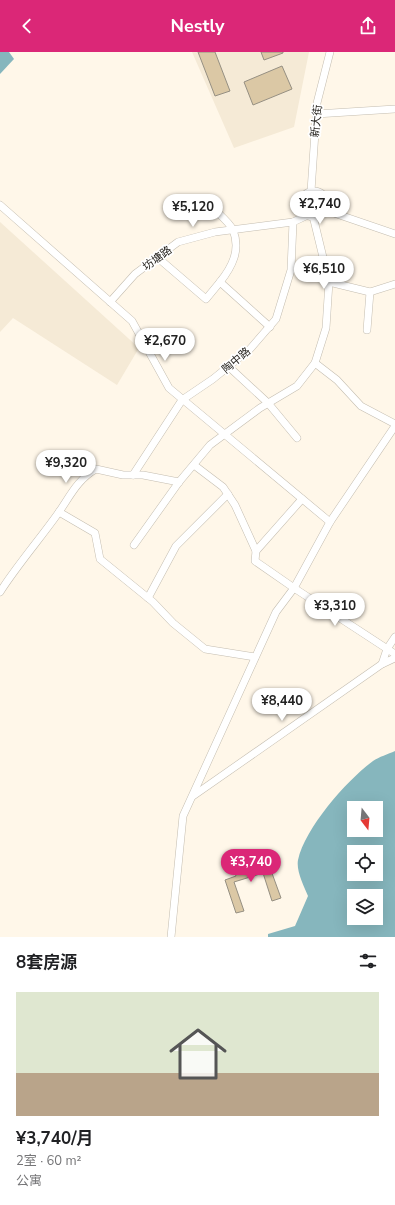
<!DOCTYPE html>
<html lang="zh">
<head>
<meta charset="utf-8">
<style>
  :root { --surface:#fff; --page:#f2f2f2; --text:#202124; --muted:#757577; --accent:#db2777 }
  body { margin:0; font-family:"Nunito Sans","Noto Sans SC",sans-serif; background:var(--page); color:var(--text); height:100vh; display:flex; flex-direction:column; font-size:15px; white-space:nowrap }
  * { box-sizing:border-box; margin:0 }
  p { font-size:13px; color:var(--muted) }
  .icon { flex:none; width:22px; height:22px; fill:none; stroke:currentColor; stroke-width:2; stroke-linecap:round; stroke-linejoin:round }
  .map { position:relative; height:885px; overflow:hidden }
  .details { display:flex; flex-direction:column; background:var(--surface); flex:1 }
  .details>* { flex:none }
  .needle { width:26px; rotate:164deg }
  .tools { position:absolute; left:347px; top:749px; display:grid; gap:8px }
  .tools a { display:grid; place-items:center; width:36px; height:36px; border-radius:0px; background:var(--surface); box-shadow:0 4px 16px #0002; font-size:20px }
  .price { position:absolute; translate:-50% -34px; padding:0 9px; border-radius:14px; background:#fff; color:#222; font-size:13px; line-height:26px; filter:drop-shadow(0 1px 2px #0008) }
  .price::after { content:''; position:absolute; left:50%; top:24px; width:12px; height:9px; margin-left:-6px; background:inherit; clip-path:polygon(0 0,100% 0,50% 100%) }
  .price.on { background:var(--accent); color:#fff }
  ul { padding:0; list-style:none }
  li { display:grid; align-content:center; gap:8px; height:212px; padding:0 16px }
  li span { display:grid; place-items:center; height:124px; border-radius:0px; color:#555 }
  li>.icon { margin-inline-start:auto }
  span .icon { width:72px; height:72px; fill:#fffc; stroke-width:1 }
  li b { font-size:17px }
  h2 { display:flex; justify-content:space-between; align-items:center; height:48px; padding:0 16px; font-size:17px }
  header { display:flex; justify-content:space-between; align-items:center; height:52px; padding:0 16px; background:var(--accent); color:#fff; font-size:18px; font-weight:700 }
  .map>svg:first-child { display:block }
</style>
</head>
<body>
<header><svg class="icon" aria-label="back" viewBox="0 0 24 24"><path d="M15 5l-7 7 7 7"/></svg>Nestly<svg class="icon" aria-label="share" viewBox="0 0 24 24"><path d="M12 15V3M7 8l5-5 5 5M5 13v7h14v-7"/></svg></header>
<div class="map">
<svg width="395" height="885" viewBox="0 0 395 885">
  <rect width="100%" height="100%" fill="#fff7e9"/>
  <g fill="#f5ead6">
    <polygon points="192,0 309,0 294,75 234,96"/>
    <polygon points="0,170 139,296 117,333 13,266 0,280"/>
  </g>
  <g fill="#86b6bd" fill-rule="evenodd">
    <polygon points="0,0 9,0 14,7 0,22"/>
    <path d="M395,699v186h-127v-3l27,-8 13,-30c-4,-10 -12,-25 -10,-36 7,-32 49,-80 75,-99 6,-4 15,-7 22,-10zM354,756h22v22h-22zM354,800h22v22h-22zM354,844h22v22h-22z"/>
  </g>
  <g fill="#dbc8a5" stroke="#958f82">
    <polygon points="198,0 215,0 230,39 215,44"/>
    <polygon points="261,0 283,0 283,1 264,8"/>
    <polygon points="282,14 292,37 253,53 244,30"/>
    <polygon points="255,811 256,817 269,813 281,846 272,849 263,821 234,830 244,859 236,861 225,828 236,824 234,818"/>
  </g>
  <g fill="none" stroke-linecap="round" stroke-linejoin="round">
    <g stroke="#c4bdb0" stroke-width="8">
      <g id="minor">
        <polyline points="316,62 395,57"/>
        <polyline points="311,139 317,51 330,0"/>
        <circle cx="314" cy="152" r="13"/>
        <polyline points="0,153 132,269 169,336 330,470"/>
        <path d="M214,157c6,6 16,14 19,21 8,20 -1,37 -13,52"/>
        <polyline points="325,158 395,182"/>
        <polyline points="313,164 329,230 370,240 395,232"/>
        <polyline points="157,205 206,247 220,230 270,275"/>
        <polyline points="110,250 135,222 178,190 215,180 293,170 308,163"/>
        <polyline points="367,278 370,240"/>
        <polyline points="315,311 337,328 361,354 395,372"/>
        <polyline points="228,314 268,351 297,386"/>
        <polyline points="194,413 223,435 235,453 256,499"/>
        <polyline points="133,423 182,348 213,327 250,297 276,267 291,218 293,170"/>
        <polyline points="302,447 256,499 255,509 294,536 395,602"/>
        <polyline points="59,460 95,481 100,507 153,550 173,571 205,597 255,605"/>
        <polyline points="134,493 179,430 210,393 260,356 297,334 315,311 326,276 329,230"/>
        <path d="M0,540c18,-28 40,-53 59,-80 11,-16 19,-33 37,-43l27,6h20l36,7"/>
        <polyline points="148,546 176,494 228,442"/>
        <polyline points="382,612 387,597 395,585"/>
        <polyline points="193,744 382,612 395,606"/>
        <polyline points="171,885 183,764 276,560 294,536 330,470 395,374"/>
      </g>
    </g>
    <use href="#minor" stroke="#fff" stroke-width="7"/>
  </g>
  <g text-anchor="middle" stroke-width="3.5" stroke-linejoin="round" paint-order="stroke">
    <g font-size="11" fill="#27241f" stroke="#fff">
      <text transform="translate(316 69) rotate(-84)" y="4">新大街</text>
      <text transform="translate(157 206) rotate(-36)" y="4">坊塘路</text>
      <text transform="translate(236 308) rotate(-40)" y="4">陶中路</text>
    </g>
  </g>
</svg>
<div class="tools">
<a><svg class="needle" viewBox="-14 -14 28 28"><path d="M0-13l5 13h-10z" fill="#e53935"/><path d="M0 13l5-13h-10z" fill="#757577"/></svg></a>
<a><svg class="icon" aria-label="locate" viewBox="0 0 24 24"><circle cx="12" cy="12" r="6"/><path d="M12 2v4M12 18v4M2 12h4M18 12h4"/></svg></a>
<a><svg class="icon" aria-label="layers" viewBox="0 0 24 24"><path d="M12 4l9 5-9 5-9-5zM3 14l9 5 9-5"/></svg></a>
</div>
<b class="price" style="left:320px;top:173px">¥2,740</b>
<b class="price" style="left:193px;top:176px">¥5,120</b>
<b class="price" style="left:324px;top:238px">¥6,510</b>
<b class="price" style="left:165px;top:310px">¥2,670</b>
<b class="price" style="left:66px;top:432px">¥9,320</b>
<b class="price" style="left:335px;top:575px">¥3,310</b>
<b class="price" style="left:282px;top:670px">¥8,440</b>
<b class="price on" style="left:251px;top:831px">¥3,740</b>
</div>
<section class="details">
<h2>8套房源<svg class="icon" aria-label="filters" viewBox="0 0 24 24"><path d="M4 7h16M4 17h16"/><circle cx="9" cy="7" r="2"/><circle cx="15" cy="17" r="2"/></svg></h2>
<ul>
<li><span style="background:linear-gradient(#dfe7d0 65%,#b9a48a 0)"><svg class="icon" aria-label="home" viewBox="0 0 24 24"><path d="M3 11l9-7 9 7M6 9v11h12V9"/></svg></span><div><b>¥3,740/月</b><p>2室 · 60 m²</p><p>公寓</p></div></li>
</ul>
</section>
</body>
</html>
